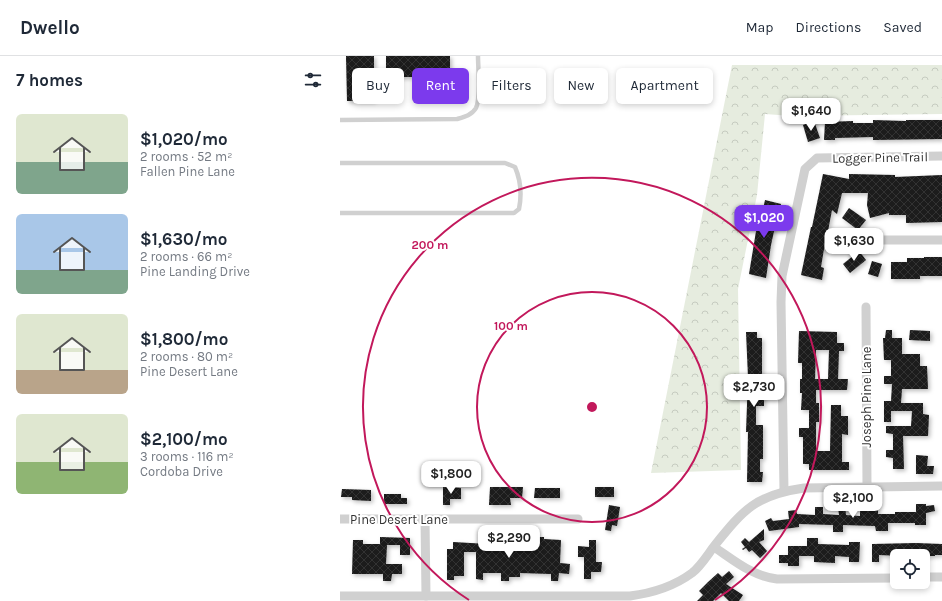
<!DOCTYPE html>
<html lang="en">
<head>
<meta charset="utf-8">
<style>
  :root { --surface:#fff; --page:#f6f6f7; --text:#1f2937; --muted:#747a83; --line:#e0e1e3; --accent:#7c3aed }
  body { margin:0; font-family:Karla,sans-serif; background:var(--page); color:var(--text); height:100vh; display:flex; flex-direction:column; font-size:15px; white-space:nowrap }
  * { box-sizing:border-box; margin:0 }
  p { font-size:13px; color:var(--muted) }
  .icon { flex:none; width:22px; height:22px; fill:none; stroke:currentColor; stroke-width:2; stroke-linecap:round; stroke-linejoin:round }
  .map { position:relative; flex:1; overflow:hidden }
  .drawer { display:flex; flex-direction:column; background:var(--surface); width:340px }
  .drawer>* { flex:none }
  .top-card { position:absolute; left:12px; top:12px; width:380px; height:36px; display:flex; gap:8px }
  .tools { position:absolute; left:550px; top:493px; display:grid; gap:8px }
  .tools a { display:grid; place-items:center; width:40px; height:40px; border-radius:6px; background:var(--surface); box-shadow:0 2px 6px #0003; font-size:20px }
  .price { position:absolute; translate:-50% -34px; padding:0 9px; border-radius:8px; background:#fff; color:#222; font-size:13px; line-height:26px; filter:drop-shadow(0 1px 2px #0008) }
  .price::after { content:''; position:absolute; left:50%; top:24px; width:12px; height:9px; margin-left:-6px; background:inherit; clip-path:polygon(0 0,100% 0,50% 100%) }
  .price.selected { background:var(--accent); color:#fff }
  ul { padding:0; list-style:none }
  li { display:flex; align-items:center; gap:12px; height:100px; padding:0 16px }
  li span { display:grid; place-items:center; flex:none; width:112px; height:80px; border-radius:6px; color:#555 }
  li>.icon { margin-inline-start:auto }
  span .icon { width:48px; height:48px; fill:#fffc; stroke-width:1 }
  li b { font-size:17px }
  h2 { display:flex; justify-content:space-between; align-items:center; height:48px; padding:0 16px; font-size:17px }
  .pill { padding:0 14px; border-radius:6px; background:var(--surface); box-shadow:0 2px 6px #0003; font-size:14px; line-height:36px }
  .pill.selected { background:var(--accent); color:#fff }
  header { display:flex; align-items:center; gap:24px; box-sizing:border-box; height:56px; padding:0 20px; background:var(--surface); border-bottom:1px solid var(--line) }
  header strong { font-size:19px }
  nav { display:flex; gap:22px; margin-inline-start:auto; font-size:14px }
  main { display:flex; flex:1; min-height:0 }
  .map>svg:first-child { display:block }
</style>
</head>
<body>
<header>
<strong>Dwello</strong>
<nav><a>Map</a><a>Directions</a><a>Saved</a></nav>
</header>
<main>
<section class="drawer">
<h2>7 homes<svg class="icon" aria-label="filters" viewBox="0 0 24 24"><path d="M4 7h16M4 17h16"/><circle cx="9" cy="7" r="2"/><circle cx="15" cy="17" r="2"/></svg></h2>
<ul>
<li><span style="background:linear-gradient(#dfe7d0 60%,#7fa58c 0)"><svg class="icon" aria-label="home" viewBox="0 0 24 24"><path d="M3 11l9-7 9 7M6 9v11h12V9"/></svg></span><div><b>$1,020/mo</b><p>2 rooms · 52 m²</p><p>Fallen Pine Lane</p></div></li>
<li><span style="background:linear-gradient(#a9c7e8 70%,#7fa58c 0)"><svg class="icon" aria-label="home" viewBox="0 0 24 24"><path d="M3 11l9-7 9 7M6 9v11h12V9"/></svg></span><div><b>$1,630/mo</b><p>2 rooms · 66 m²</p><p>Pine Landing Drive</p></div></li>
<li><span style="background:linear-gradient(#dfe7d0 70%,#b9a48a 0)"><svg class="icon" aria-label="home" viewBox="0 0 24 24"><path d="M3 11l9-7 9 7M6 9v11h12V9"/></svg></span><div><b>$1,800/mo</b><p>2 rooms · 80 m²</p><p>Pine Desert Lane</p></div></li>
<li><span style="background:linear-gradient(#dfe7d0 60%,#8fb573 0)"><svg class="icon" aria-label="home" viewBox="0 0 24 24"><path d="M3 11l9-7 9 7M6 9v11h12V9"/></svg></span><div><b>$2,100/mo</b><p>3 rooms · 116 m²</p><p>Cordoba Drive</p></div></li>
</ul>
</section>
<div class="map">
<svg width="602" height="545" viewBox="0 0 602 545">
  <defs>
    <pattern id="forest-crowns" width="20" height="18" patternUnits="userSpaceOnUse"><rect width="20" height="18" fill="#e6ecdf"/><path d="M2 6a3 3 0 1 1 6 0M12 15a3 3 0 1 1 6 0" fill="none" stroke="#c6cbc0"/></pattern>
    <pattern id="building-cross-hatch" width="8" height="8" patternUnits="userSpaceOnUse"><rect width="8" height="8" fill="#1a1a1a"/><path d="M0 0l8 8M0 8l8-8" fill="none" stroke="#333"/></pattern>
    <filter id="shadow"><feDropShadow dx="2" dy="2" stdDeviation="2" flood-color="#0004"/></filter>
  </defs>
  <rect width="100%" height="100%" fill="#fff"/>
  <polygon fill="url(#forest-crowns)" points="392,9 602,9 602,58 452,60 425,58 417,139 398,233 401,414 311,417"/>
  <g fill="url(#building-cross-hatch)" fill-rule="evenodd" filter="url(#shadow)">
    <polygon points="6,0 34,0 34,45 7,45"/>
    <rect x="46" y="0" width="64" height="21"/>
    <polygon points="533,64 566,65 566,64 602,64 602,83 533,84 533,81 495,82 495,84 484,84 485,66 513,65 513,67 533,67"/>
    <polygon points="474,65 480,82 468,86 463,69"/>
    <polygon points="483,118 509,123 509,118 555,119 555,121 602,119 602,166 566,167 566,159 549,159 549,157 530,162 527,149 528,137 502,137 497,158 492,154 488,175 493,176 492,180 517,179 518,191 499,192 499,190 485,187 481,211 484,212 482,224 461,219 471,171 472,171"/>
    <polygon points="425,144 441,148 439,157 438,157 431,189 426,222 409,218 419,157 422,158"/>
    <polygon points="509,152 526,164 518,174 502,162"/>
    <polygon points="519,195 526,204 510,217 503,208"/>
    <polygon points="584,201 602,201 602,220 580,220 580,223 551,223 551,206 567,206 567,202 584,202"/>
    <polygon points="532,205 542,208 538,221 528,218"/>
    <polygon points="546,274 552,274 552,282 562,282 562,298 580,298 580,310 587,310 588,333 562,333 561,347 583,347 583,358 589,359 588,380 563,380 564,413 553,413 553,402 546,401 546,394 553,394 553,378 546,377 546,370 571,370 572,355 551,355 551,366 544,366 544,345 551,345 552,328 544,328 544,320 551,320 551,304 544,304 543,282 545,282"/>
    <polygon points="570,274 590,275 590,285 569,284"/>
    <path d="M459,275l38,1v11h7v8h-5l-1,28h10l-1,11h-31v13h3v19h-3v29h14l1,-46h10v11h7v19l-6,-1v28h7v8h-40v-6h-6v-27h-4v-9h10v-18h-8l1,-17h-2v-14h2v-16h-4zM476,294h13l-1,29h-13z"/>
    <polygon points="406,276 417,276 417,282 422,282 422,321 419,321 418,337 424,337 424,350 416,350 416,369 423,369 423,403 420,403 420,416 423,416 422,426 407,426 408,376 406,376 408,321"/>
    <polygon points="576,399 588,400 587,410 594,410 593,418 576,418"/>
    <polygon points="103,431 121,432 121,443 110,443 110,449 103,449"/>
    <polygon points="150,431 183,431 182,442 170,442 171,449 149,449"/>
    <rect x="255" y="431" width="19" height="10"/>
    <polygon points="195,432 220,432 220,442 194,442"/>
    <polygon points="2,433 31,434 31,445 12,444 12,441 1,441"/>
    <polygon points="44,438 61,438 61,442 67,442 67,448 44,448"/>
    <polygon points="576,448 586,448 586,450 594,449 595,455 586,457 586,469 575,469 575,467 548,467 548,475 536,475 535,470 503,469 503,476 493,476 493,469 459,468 459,471 429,475 425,465 431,462 433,465 449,463 448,455 456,454 457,458 475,459 475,451 483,451 483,458 499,459 498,451 505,450 506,459 520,460 520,452 538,453 538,458 555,458 555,456 576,456"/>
    <polygon points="269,449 280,451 277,470 272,469 271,475 265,474"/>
    <polygon points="424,473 424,484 419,486 427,495 420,502 412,494 409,496 406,492 403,494 402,493 405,491 401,486 405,482 409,486"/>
    <polygon points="148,480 155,480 155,488 172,488 173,481 180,481 180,487 197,488 197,481 204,481 204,483 221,484 220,507 230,508 229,518 219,517 218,525 211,525 211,518 180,517 180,521 169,521 169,525 161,525 161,517 143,517 143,524 136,523 136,496 124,496 124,520 114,520 114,524 107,524 107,493 113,493 113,486 148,488"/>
    <polygon points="40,481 70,482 70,499 60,499 60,489 47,489 46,508 62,508 62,518 52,518 51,525 43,525 43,518 12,518 13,484 23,484 23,488 40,488"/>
    <polygon points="467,482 478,482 478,488 509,489 509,486 520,486 519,506 509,506 509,501 495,500 495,507 474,506 474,500 459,500 459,510 448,510 448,507 439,507 439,499 448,499 448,490 467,490"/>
    <polygon points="249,484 256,484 256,506 262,506 261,516 251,516 251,523 244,523 244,501 238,501 238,490 249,491"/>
    <polygon points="576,487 602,488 602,499 595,499 595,500 576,500 576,498 562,498 562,500 539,499 539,506 532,506 532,488"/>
    <polygon points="389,515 394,521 386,528 403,539 399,545 389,545 381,537 373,545 357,545 363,539 359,535 368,526 378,517 382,521"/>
  </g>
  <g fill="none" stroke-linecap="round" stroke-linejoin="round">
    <g stroke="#d0d0d0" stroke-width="4.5">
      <path d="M0,64l117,-1c7,-2 15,-4 19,-11 5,-10 2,-40 2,-52"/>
      <path d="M0,107h165l10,4c6,14 7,27 4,42l-5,4h-174"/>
    </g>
    <g stroke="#d0d0d0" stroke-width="9">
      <polyline points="543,184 602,184"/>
      <polyline points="526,251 527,432"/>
      <polyline points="444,435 441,246 442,220 465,113 477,102 602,100"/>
      <polyline points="0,463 238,463"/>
      <polyline points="85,463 86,540"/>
      <path d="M374,491c21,14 38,29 63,32l120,-1"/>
      <polyline points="583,521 602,521"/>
      <path d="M0,540h290c23,-3 43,-9 62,-23 9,-7 16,-19 23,-28 29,-36 41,-50 89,-57l138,-2"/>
    </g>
  </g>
  <g fill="none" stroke="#c2185b" stroke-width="2">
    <circle cx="252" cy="351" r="115"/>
    <path d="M129 544A229 229 0 1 1 375 544"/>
  </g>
  <g text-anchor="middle" stroke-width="4" stroke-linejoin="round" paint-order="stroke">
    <g font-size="13" fill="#333" stroke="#fff">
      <text transform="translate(540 101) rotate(-1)" y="5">Logger Pine Trail</text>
      <text transform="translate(526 341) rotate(-90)" y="5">Joseph Pine Lane</text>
      <text x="59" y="468">Pine Desert Lane</text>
    </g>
  </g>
  <circle cx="252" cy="351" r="6" fill="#c2185b" stroke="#fff" stroke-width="2"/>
  <g font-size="12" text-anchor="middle" font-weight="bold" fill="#c2185b" stroke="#fff" stroke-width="4" stroke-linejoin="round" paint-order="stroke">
    <text x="90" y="193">200 m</text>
    <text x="171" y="274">100 m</text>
  </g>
</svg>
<div class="tools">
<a><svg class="icon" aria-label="locate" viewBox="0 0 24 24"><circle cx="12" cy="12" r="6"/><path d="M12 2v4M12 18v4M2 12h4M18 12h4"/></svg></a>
</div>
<b class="price" style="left:471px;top:76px">$1,640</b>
<b class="price selected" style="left:424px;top:183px">$1,020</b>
<b class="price" style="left:514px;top:206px">$1,630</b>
<b class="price" style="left:414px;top:352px">$2,730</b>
<b class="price" style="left:111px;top:439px">$1,800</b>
<b class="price" style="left:513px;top:463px">$2,100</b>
<b class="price" style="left:169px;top:503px">$2,290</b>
<div class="top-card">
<a class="pill">Buy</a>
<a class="pill selected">Rent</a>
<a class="pill">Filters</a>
<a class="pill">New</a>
<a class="pill">Apartment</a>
</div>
</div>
</main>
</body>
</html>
